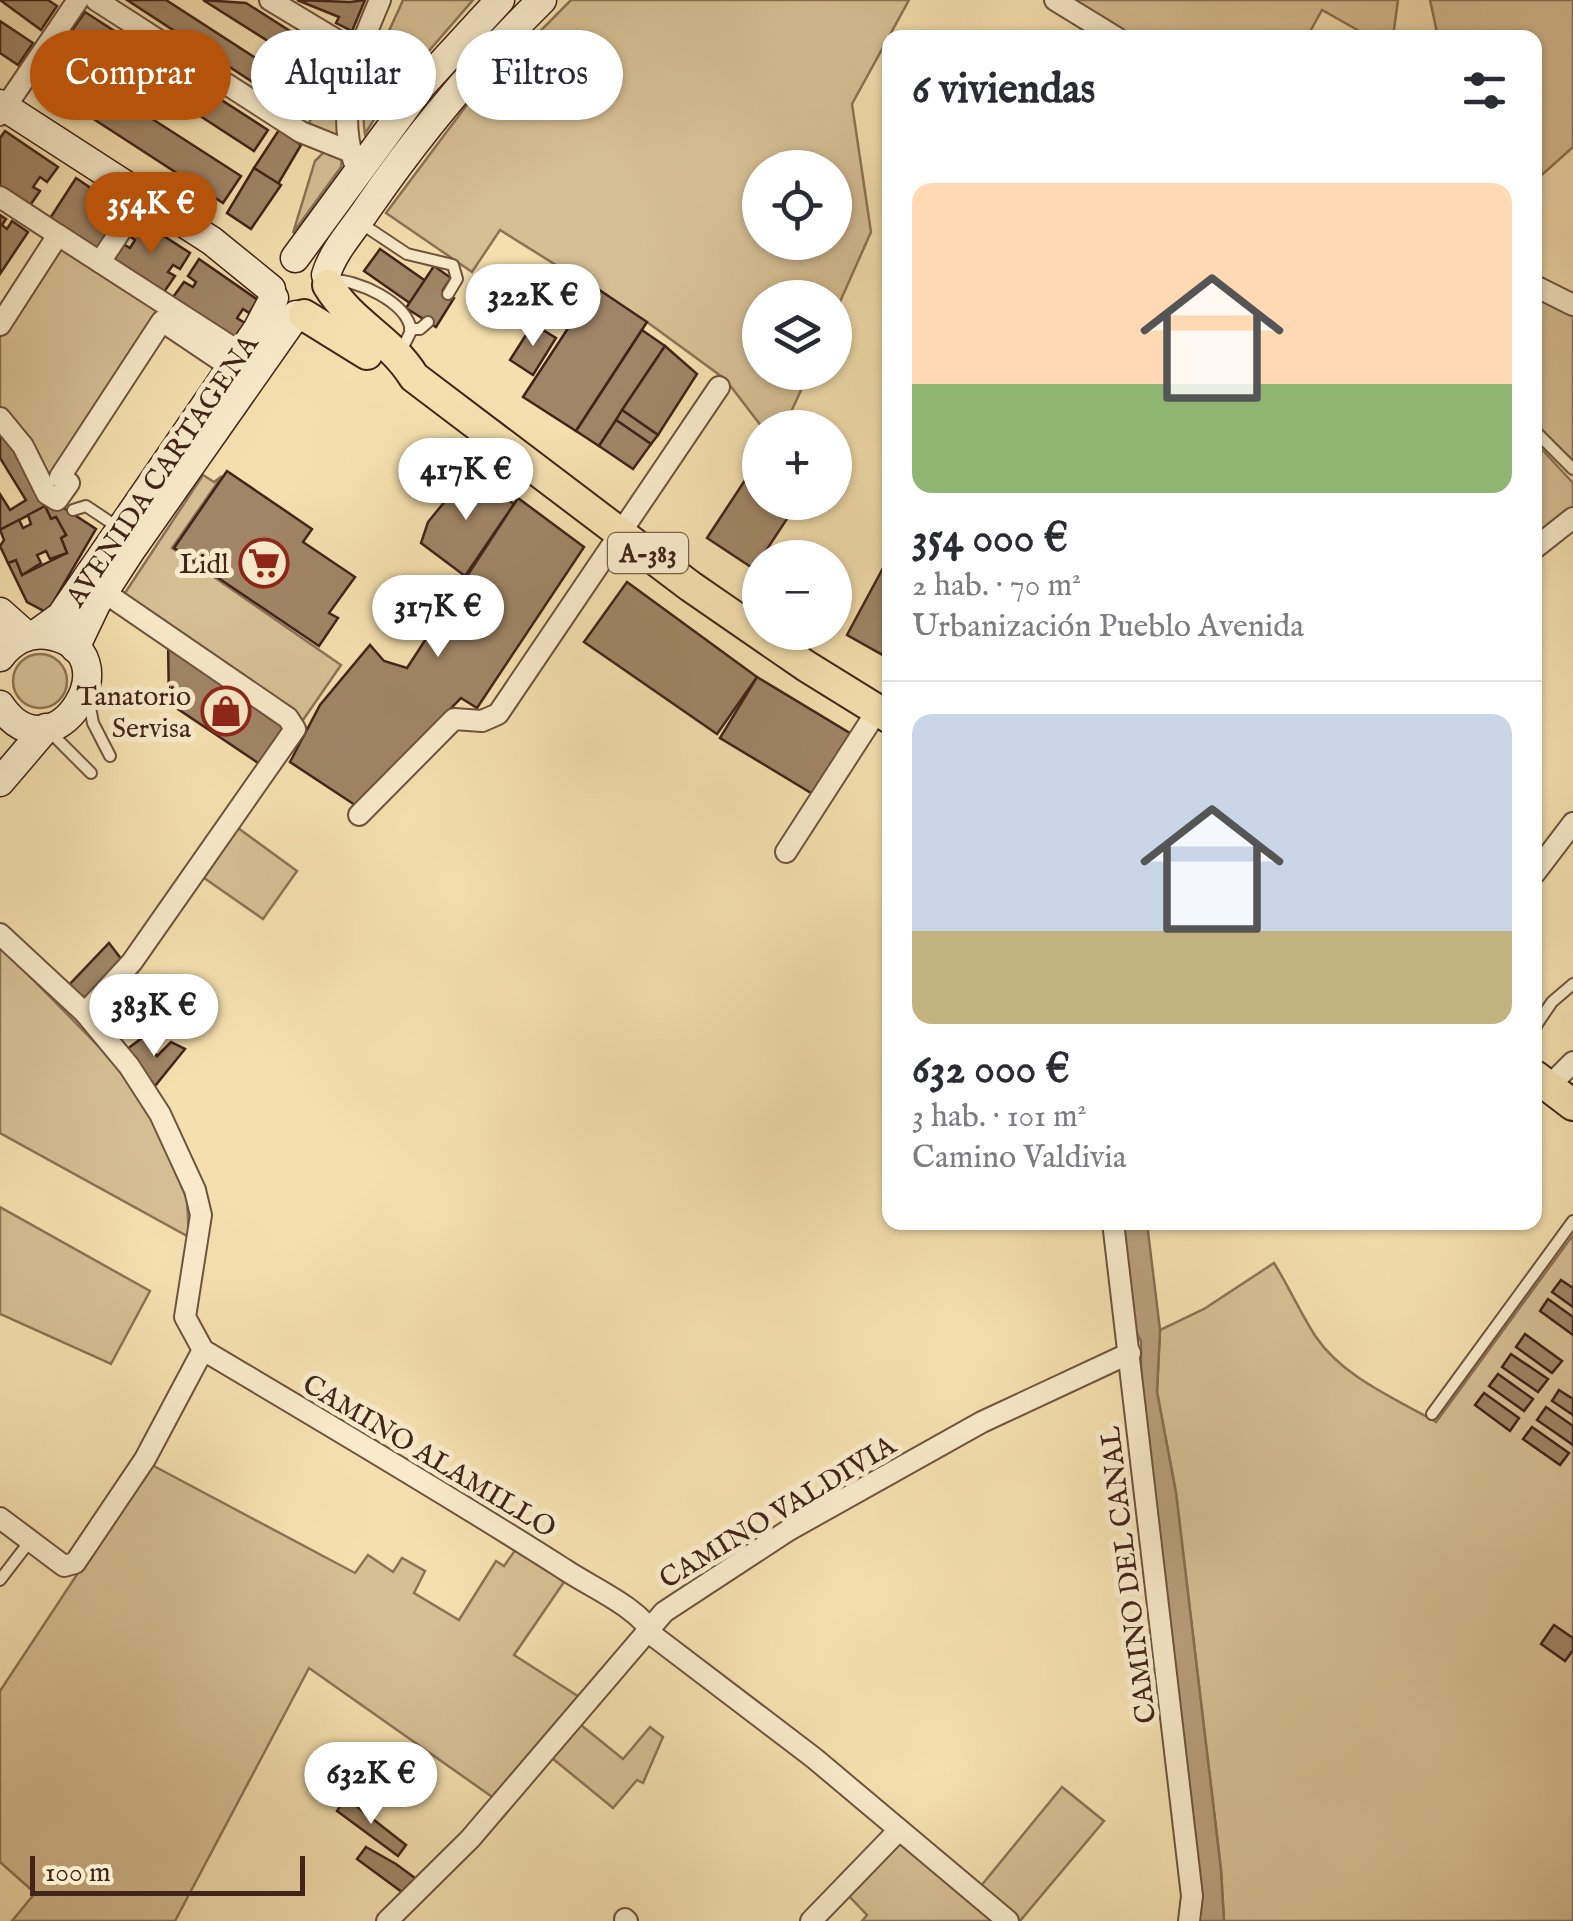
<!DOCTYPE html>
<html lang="es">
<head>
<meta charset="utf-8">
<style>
  :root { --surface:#fff; --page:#f2f2f3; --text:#2b2b33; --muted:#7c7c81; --line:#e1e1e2; --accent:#b45309 }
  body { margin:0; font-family:"IM FELL English",serif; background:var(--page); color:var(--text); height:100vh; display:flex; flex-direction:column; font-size:38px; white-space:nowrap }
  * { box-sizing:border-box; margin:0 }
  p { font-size:32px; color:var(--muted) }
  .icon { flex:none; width:55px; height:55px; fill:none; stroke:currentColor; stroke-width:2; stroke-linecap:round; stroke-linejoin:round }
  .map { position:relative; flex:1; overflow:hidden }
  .sheet { position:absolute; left:882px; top:30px; width:660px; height:1200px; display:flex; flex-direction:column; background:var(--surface); border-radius:20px; box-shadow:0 2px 8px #0004 }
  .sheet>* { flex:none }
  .guide { position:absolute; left:30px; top:30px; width:702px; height:90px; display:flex; gap:20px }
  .buttons { position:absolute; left:742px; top:150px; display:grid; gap:20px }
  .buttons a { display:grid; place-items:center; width:110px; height:110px; border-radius:50%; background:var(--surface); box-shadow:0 2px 8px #0004; font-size:50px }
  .scale { position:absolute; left:30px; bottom:25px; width:275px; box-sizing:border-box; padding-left:10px; border:5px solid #432419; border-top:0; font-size:28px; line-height:35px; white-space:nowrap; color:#432419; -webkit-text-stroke:8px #f8eaca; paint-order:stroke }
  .price { position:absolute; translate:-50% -85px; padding:0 22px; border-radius:35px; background:#fff; color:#222; font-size:32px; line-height:65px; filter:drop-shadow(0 2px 5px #0008) }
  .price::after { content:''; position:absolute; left:50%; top:60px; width:30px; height:22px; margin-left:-15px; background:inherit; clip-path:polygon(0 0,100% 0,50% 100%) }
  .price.on { background:var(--accent); color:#fff }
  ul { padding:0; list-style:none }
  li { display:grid; align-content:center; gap:20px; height:530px; padding:0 30px }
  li+li { border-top:2px solid var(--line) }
  li span { display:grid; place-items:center; height:310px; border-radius:20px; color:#555 }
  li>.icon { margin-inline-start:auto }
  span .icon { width:180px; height:180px; fill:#fffc; stroke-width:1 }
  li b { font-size:42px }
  h2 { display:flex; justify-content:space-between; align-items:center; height:120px; padding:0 30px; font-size:42px }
  .pill { padding:0 35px; border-radius:45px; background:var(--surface); box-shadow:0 2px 8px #0004; font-size:35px; line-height:90px }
  .pill.on { background:var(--accent); color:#fff }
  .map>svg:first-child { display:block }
</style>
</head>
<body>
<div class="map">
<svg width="1573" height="1921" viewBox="0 0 1573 1921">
  <rect width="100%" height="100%" fill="#f5dfae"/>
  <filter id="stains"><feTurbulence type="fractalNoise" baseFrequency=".002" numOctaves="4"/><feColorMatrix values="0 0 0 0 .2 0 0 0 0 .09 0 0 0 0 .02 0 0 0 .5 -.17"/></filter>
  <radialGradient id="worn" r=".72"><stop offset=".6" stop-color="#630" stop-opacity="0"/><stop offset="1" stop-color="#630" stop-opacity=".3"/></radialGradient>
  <g fill="#d7bf95" stroke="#8d7257" stroke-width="2.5" fill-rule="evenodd">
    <path d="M403,0h70l-72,83 -17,-14 -18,22 17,14 -18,29c-8,-46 20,-92 38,-134z"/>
    <path d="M571,0h338l-57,104 19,128 -36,81v-15h-75v74l49,1 -25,54h-22l-37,-48 -78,-57 -147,-92 -28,42 -86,-59 80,-107zM760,168h75v74h-75z"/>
    <polygon points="1070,0 1398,0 1393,37 1370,37 1322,10 1307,37 1130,38"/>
    <polygon points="1430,0 1573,0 1573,147 1535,181 1535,38 1438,37"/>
    <polygon points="344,56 338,139 308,125"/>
    <polygon points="326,150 342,158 341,167 293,233 315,161"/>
    <polygon points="58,235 230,346 163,322 57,500 0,419 0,325"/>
    <polygon points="1535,292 1573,311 1573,461 1535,426"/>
    <polygon points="1536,443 1573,483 1573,508 1535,539"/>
    <polygon points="203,475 214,482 222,476 172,548 341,665 303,720 123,596"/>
    <circle cx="40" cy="681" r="27"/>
    <polygon points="238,828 297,871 263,919 204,878"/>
    <polygon points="0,946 124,1072 158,1131 187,1199 189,1237 0,1133"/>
    <polygon points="0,1207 150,1291 111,1364 0,1314"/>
    <path d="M1573,1235v686h-349l-3,-51 -45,-377 -19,-101 3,-62 44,-21 70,-46c15,24 27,51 42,74 27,40 80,62 120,85z"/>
    <polygon points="150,1464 355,1573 368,1555 393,1572 402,1558 425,1571 414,1593 459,1620 496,1561 504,1566 516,1549 564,1582 514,1655 584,1700 498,1801 309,1668 175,1921 12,1921 35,1893 0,1862 0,1691"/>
    <polygon points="581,1725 623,1759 650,1727 663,1737 643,1783 637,1780 613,1808 552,1758"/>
    <polygon points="1062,1787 1104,1821 1020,1921 980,1887"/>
    <polygon points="899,1840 992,1917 988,1921 862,1921 867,1915 846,1893"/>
  </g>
  <polygon fill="#b89f7b" stroke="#896e54" stroke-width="2.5" points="1121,1223 1147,1223 1160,1330 1157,1392 1176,1493 1221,1870 1224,1921 1197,1921 1141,1382 1141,1341 1134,1329"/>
  <g fill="#a08566" stroke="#432419" stroke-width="2.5">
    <polygon points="0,0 48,0 57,6 41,30"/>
    <polygon points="127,0 166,0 316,97 303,115"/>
    <polygon points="203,0 246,3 340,63 331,81"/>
    <polygon points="297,0 350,2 365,0 352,31 336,23 339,17"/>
    <polygon points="85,12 268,130 254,151 71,32"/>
    <polygon points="0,21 33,43 18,65 0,53"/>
    <polygon points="56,57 241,176 223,203 38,83"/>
    <polygon points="384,69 401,83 383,105 366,91"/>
    <polygon points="279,130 301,145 278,184 254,168"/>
    <polygon points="5,131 58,167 47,182 40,177 33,187 40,191 29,207 0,187 0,138"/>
    <polygon points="254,168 281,185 251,229 227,213"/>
    <polygon points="76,178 126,212 116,227 109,223 104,231 110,235 98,253 49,220"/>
    <polygon points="0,215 6,219 2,225 7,229 12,221 28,232 0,274"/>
    <polygon points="139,220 190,253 180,269 173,265 168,272 175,276 162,295 112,261 123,244 130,248 135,240 128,235"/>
    <polygon points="380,249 430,284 414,306 364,271"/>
    <polygon points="199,259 258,300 249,313 243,309 237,318 245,323 231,342 171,300 184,282 193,287 196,282 188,276"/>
    <polygon points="434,266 451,278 443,290 454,298 436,327 406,308"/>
    <polygon points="595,287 647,322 576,431 523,397"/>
    <polygon points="533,324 556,338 533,375 510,360"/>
    <polygon points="642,330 665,346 599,446 576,431"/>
    <polygon points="665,346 697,374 658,435 622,410"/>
    <polygon points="622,410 658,435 651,444 616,420"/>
    <polygon points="616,420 651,444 633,469 599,446"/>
    <polygon points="0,421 50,504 0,530 0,494 10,510 26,500 0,458"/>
    <polygon points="753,468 760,472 760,502 798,502 754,569 707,538"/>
    <polygon points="227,471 312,529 303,542 355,577 329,613 338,618 319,646 174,548"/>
    <polygon points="469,472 514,504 465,576 421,543 428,522"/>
    <polygon points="47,497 96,529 51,606 44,611 27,602 8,563 16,560 22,575 67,553 61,538 66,535 56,517 51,519 45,506 50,504"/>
    <polygon points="518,498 584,547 477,708 461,698 355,805 290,762 320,705 370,645 384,661 407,668"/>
    <polygon points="45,506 51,519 56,517 66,535 61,538 67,553 50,559 46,551 37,555 41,563 22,575 16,560 8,563 0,546 4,540 0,530 19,520 23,528 31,524 28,515"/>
    <polygon points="890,555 890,659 847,635"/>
    <polygon points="627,582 757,677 717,734 584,642"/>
    <polygon points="168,641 289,730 264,767 169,703"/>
    <polygon points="757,677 853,735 816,796 720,738"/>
    <polygon points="109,943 122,960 86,1000 69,985"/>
    <polygon points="143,1037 157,1056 171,1042 185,1049 155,1086 126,1050"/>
    <polygon points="1561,1280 1573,1288 1573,1307 1552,1292"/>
    <polygon points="1548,1299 1573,1317 1573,1335 1540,1311"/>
    <polygon points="1525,1334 1562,1361 1552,1373 1516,1347"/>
    <polygon points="1511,1354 1548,1379 1538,1392 1502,1367"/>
    <polygon points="1498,1374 1533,1399 1524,1411 1489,1386"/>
    <polygon points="1559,1390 1573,1399 1573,1415 1552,1401"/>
    <polygon points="1484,1393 1519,1418 1510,1431 1475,1405"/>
    <polygon points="1546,1407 1573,1426 1573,1445 1537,1420"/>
    <polygon points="1532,1427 1569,1453 1560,1465 1523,1439"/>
    <polygon points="1554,1625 1573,1638 1573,1650 1565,1661 1541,1644"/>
    <polygon points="346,1798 406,1845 398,1856 337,1811"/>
    <polygon points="366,1847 396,1864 419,1881 406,1895 357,1859"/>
  </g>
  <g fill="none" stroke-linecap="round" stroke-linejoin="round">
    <g stroke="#70533e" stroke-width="14">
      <g id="lane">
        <polyline points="362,224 407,254 453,265 457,279 448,294"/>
        <path d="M331,280c25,-1 77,22 80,51l-11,22"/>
        <polyline points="410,329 420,329 428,322"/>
        <polyline points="1535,431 1573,469"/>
        <polyline points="73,510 86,506 119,528"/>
        <polyline points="88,697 93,723 110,756"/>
        <polyline points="50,732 91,773"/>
        <polyline points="1535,1027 1552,1002 1573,984"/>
        <polyline points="1432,1414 1573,1221"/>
        <polyline points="0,1580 30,1541"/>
      </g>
    </g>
    <g stroke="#70533e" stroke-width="24">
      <g id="street">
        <polyline points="96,0 301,132 351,152"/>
        <polyline points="270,0 358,53"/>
        <polyline points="1055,0 1117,38"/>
        <polyline points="0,115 78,0"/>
        <path d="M354,162c-19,-57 4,-110 26,-162"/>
        <polyline points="0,197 58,235"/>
        <polyline points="100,262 143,197"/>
        <polyline points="1535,286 1573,305"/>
        <polyline points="0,325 58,235 230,346 220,360 162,321 60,477 69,483 57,500 47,494 23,446 0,418"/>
        <polyline points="1535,548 1573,518"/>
        <polyline points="359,815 454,719 482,721 498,714 719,387"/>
        <polyline points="786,852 877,711"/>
        <polyline points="1535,873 1573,823"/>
        <path d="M0,934l85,79 44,53 31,48 35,76 6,25 -16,102 18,33c121,72 242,143 361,219 28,19 75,38 91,68l159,121 194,163"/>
        <polyline points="85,1013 132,962 295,729 288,718 104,592"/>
        <polyline points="1549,1086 1573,1062"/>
        <polyline points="1113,1222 1192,1896 1189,1921"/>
        <polyline points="0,1518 64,1566 75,1563 145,1459 203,1350"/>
        <polyline points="625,1919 627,1921"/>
        <polyline points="387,1921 470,1839 664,1612 789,1530 982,1422 1130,1353"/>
        <polyline points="811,1921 899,1830"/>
      </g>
    </g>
    <g stroke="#432419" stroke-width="31">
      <g id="secondary">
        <polyline points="0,104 212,241 271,289"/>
        <polyline points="295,258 422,85 500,0"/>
        <path d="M326,275c7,-24 27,-45 41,-66 52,-76 109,-144 175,-209"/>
        <polyline points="36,634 61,616 257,330 274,298"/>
        <polyline points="7,648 0,612 27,636"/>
        <polyline points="75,648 96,604 131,550 296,315"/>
        <path d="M0,657c11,-15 28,-25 47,-22 91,14 6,150 -47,70"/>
        <polyline points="0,782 46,728"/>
      </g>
    </g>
    <g stroke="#432419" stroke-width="34">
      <g id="primary">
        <path d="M328,285c24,40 62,53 86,92l276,209 116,80 84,52"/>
        <polyline points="304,315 367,354"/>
        <polyline points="1535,1076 1573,1105"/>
      </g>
    </g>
    <use href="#lane" stroke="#f8eaca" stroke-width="10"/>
    <use href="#street" stroke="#f8eaca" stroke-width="20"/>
    <use href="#secondary" stroke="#f8eaca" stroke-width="28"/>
    <use href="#primary" stroke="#f5dfae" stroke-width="30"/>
  </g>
  <defs>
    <g id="supermarket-ring" transform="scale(2.5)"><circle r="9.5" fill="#f8eaca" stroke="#8f2418" stroke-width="1.5"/><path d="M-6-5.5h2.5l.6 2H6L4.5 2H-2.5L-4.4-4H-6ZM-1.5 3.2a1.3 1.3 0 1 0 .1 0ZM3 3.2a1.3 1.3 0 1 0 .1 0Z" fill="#8f2418"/></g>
    <g id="shop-ring" transform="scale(2.5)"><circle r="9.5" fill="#f8eaca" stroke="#8f2418" stroke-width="1.5"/><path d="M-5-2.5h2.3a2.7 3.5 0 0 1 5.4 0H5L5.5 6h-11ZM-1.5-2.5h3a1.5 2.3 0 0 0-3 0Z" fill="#8f2418"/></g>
  </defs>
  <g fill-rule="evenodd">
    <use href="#supermarket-ring" x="264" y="563"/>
    <use href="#shop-ring" x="226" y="711"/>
  </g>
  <g text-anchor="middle" stroke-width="10" stroke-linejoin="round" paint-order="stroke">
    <rect fill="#f8eaca" stroke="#795f4e" stroke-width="2.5" x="608" y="533" width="80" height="40" rx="8"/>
    <g font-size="25" font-weight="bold" fill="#432419">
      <text x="648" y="562">A-383</text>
    </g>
    <g font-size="28" fill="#432419" stroke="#f8eaca">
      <text transform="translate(161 470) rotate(-56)" y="10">AVENIDA CARTAGENA</text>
      <text transform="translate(430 1455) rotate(31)" y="10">CAMINO ALAMILLO</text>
      <text transform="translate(777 1511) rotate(-31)" y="10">CAMINO VALDIVIA</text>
      <text transform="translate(1127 1575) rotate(-97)" y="10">CAMINO DEL CANAL</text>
    </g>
    <g font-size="28" fill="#432419" stroke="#f8eaca" text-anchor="end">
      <text x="229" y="573">Lidl</text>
      <text x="191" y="705">Tanatorio<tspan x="191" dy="32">Servisa</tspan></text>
    </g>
  </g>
  <rect width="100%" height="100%" filter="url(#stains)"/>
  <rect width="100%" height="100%" fill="url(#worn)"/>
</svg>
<div class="buttons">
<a><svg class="icon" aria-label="locate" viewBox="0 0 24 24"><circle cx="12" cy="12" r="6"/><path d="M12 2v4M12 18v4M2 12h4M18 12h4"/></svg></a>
<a><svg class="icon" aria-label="layers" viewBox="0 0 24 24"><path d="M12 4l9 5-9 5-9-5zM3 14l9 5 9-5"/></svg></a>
<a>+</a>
<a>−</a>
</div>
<div class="scale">100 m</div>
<b class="price on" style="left:151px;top:257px">354K €</b>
<b class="price" style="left:533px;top:349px">322K €</b>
<b class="price" style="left:466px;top:523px">417K €</b>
<b class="price" style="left:438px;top:660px">317K €</b>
<b class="price" style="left:154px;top:1059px">383K €</b>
<b class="price" style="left:371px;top:1827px">632K €</b>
<div class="guide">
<a class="pill on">Comprar</a>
<a class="pill">Alquilar</a>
<a class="pill">Filtros</a>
</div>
<section class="sheet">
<h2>6 viviendas<svg class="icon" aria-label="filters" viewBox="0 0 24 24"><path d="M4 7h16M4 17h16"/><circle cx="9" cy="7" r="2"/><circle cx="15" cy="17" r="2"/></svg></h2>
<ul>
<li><span style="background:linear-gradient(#ffd9b3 65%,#8fb573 0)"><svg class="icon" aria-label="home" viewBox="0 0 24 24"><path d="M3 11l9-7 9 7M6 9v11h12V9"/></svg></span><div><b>354 000 €</b><p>2 hab. · 70 m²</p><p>Urbanización Pueblo Avenida</p></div></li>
<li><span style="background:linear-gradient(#c9d6e8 70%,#c2b280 0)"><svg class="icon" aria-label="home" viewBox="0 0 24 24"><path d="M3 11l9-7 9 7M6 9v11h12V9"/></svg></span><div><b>632 000 €</b><p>3 hab. · 101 m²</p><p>Camino Valdivia</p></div></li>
</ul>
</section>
</div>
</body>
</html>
